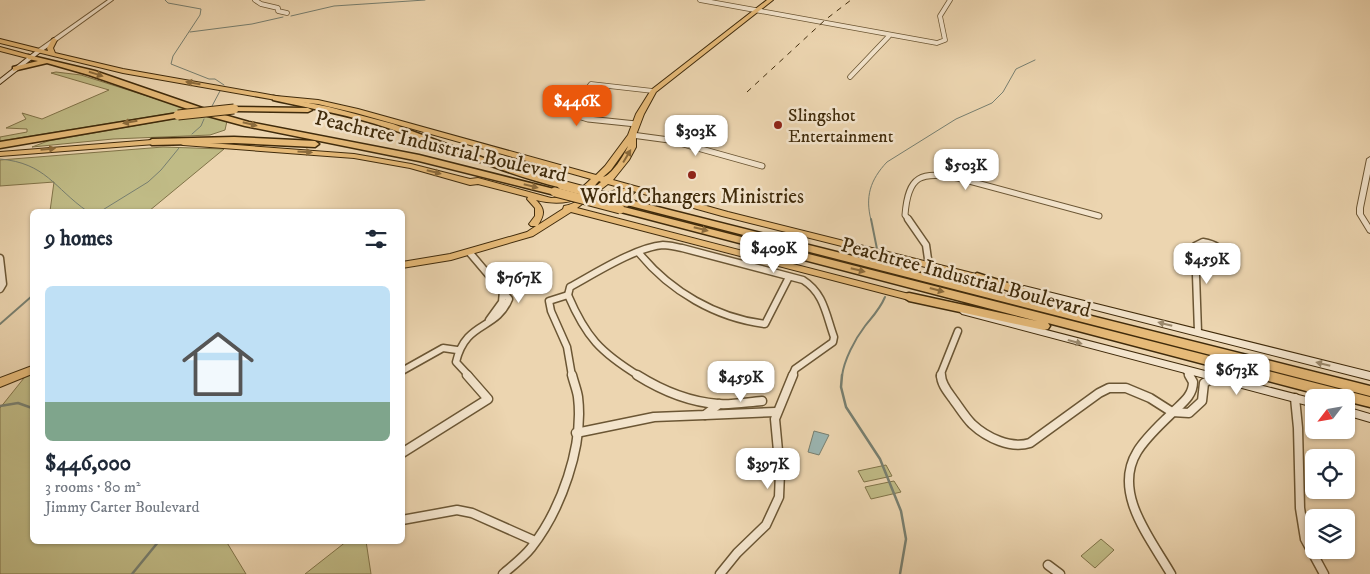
<!DOCTYPE html>
<html lang="en">
<head>
<meta charset="utf-8">
<style>
  :root { --surface:#fff; --page:#f2f2f3; --text:#1f2937; --muted:#747a83; --accent:#ea580c }
  body { margin:0; font-family:"IM FELL DW Pica",serif; background:var(--page); color:var(--text); height:100vh; display:flex; flex-direction:column; font-size:19px; white-space:nowrap }
  * { box-sizing:border-box; margin:0 }
  p { font-size:16px; color:var(--muted) }
  .icon { flex:none; width:28px; height:28px; fill:none; stroke:currentColor; stroke-width:2; stroke-linecap:round; stroke-linejoin:round }
  .map { position:relative; flex:1; overflow:hidden }
  .panel { position:absolute; left:30px; top:209px; width:375px; height:335px; display:flex; flex-direction:column; background:var(--surface); border-radius:8px; box-shadow:0 1px 4px #0004 }
  .panel>* { flex:none }
  .needle { width:32px; rotate:239deg }
  .buttons { position:absolute; left:1305px; top:389px; display:grid; gap:10px }
  .buttons a { display:grid; place-items:center; width:50px; height:50px; border-radius:8px; background:var(--surface); box-shadow:0 1px 4px #0004; font-size:25px }
  .price { position:absolute; translate:-50% -42px; padding:0 11px; border-radius:10px; background:#fff; color:#222; font-size:16px; line-height:32px; filter:drop-shadow(0 1px 2px #0008) }
  .price::after { content:''; position:absolute; left:50%; top:30px; width:15px; height:11px; margin-left:-8px; background:inherit; clip-path:polygon(0 0,100% 0,50% 100%) }
  .price.selected { background:var(--accent); color:#fff }
  ul { padding:0; list-style:none }
  li { display:grid; align-content:center; gap:10px; height:265px; padding:0 15px }
  li span { display:grid; place-items:center; height:155px; border-radius:8px; color:#555 }
  li>.icon { margin-inline-start:auto }
  span .icon { width:90px; height:90px; fill:#fffc; stroke-width:1 }
  li b { font-size:21px }
  h2 { display:flex; justify-content:space-between; align-items:center; height:60px; padding:0 15px; font-size:21px }
  .map>svg:first-child { display:block }
</style>
</head>
<body>
<div class="map">
<svg width="1370" height="574" viewBox="0 0 1370 574">
  <rect width="100%" height="100%" fill="#ecd5b0"/>
  <filter id="stains"><feTurbulence type="fractalNoise" baseFrequency=".004" numOctaves="4"/><feColorMatrix values="0 0 0 0 .2 0 0 0 0 .09 0 0 0 0 .02 0 0 0 .5 -.17"/></filter>
  <radialGradient id="worn" r=".72"><stop offset=".6" stop-color="#630" stop-opacity="0"/><stop offset="1" stop-color="#630" stop-opacity=".3"/></radialGradient>
  <g fill="#c0bb86" stroke="#807348">
    <polygon points="56,72 81,75 191,110 0,141 0,137 27,132 27,129 6,128 26,119 22,113 42,119 109,90 51,73"/>
    <polygon points="202,114 227,121 225,130 210,135 113,139 32,147 48,141"/>
    <polygon points="163,147 224,149 149,211 50,211 54,182 0,186 0,160"/>
    <polygon points="32,368 32,541 226,541 246,574 0,574 0,408"/>
    <polygon points="886,465 892,476 864,482 858,471"/>
    <polygon points="894,481 901,492 871,499 865,487"/>
    <polygon points="1101,539 1114,550 1095,568 1081,556"/>
    <polygon points="347,541 366,541 371,574 305,574"/>
  </g>
  <polygon fill="#9bb7b4" stroke="#777f70" points="814,431 829,435 819,455 808,452"/>
  <g fill="none" stroke-linecap="round" stroke-linejoin="round">
    <g stroke="#777f70" stroke-width="1">
      <polyline points="165,0 168,3 201,9 200,15 173,56 171,64 209,79 215,79 224,85"/>
      <polyline points="291,16 334,6 425,0"/>
      <polyline points="190,32 252,24 283,17"/>
      <polyline points="211,108 220,91"/>
      <polyline points="192,134 201,126 204,119"/>
      <path d="M0,159c46,4 54,29 87,52"/>
      <polyline points="101,211 148,182 161,170 179,148"/>
      <path d="M871,220c-6,-23 -1,-40 16,-58l69,-43 36,-16 11,-11 13,-23 19,-9"/>
    </g>
    <g stroke="#777f70" stroke-width="2">
      <polyline points="871,219 877,249"/>
      <polyline points="0,324 32,296"/>
      <path d="M842,376c2,-16 13,-37 23,-50 8,-10 15,-17 20,-29"/>
    </g>
    <g stroke="#777f70" stroke-width="2.5">
      <polyline points="842,375 841,387 846,407 880,459 901,511 906,539 900,574"/>
      <polyline points="0,406 18,403 32,408"/>
      <polyline points="132,574 159,541"/>
    </g>
    <g stroke="#6b5634" stroke-width="5.5">
      <g id="minor-far3">
        <polyline points="255,0 261,4 278,8 278,11 287,13"/>
        <polyline points="700,0 937,43 945,40 940,16 950,0"/>
        <polyline points="850,77 889,36"/>
        <polyline points="581,97 591,84 653,91"/>
      </g>
    </g>
    <g stroke="#6b5634" stroke-width="7">
      <g id="minor-far2">
        <polyline points="582,96 573,109 575,115 588,119 636,124"/>
        <polyline points="632,135 669,140 762,166"/>
        <path d="M909,220l-4,-5c3,-40 16,-44 53,-37l141,38"/>
      </g>
    </g>
    <g stroke="#6b5634" stroke-width="9">
      <g id="minor-far1">
        <polyline points="908,219 926,245 929,266"/>
        <path d="M639,253c31,38 77,65 126,71l24,-47"/>
        <polyline points="0,258 3,284 0,289"/>
        <path d="M568,295l2,-8c24,-13 66,-40 93,-42 6,0 13,2 19,3l121,32c21,13 23,35 31,57l-1,5 -38,27 -3,7"/>
        <path d="M568,295c18,42 32,57 71,81"/>
        <polyline points="568,295 549,301 551,311 567,347 572,376"/>
        <polyline points="489,320 502,302 503,291"/>
        <path d="M1198,332l-3,-86 8,-4c12,2 19,6 23,18"/>
        <polyline points="1186,370 1190,376"/>
        <polyline points="402,371 443,348 457,350"/>
        <path d="M469,376l-13,-14c10,-42 40,-31 53,-63l-39,-46"/>
        <polyline points="940,376 958,331"/>
      </g>
    </g>
    <g stroke="#6b5634" stroke-width="11">
      <g id="minor">
        <path d="M637,375c24,15 53,27 81,29 15,1 30,-2 44,-3"/>
        <path d="M941,375c0,9 7,17 12,24 6,8 12,18 19,25 15,14 39,25 58,19l69,-50 10,-5h17l24,10 22,14 17,1 13,-12 2,-18 11,-6"/>
        <polyline points="1295,398 1298,428 1300,508 1305,539 1324,574"/>
        <polyline points="705,415 776,412"/>
        <polyline points="576,433 654,417 705,415 719,404"/>
        <polyline points="402,453 488,399 467,375"/>
        <polyline points="402,520 457,510 472,513 535,541"/>
        <polyline points="1048,565 1060,574"/>
        <path d="M503,574c9,-8 20,-16 28,-26 30,-38 53,-102 47,-151 -1,-7 -4,-14 -6,-22"/>
        <polyline points="720,574 737,553 766,525 779,497 780,472 775,419 793,375"/>
        <path d="M1171,574c-20,-35 -59,-81 -34,-122 9,-15 23,-27 36,-40 9,-9 20,-16 20,-30l-4,-7"/>
      </g>
    </g>
    <g stroke="#6b5634" stroke-width="2">
      <g id="tertiary">
        <polygon points="108,0 113,0 41,52 37,52 37,50"/>
        <polygon points="1370,157 1370,174 1363,208 1363,214 1370,225 1370,233 1368,232 1357,214 1357,208 1367,159"/>
      </g>
    </g>
    <g stroke="#402b0b" stroke-width="2">
      <g id="secondary">
        <polygon points="37,50 42,51 0,84 0,79"/>
        <polygon points="1024,286 1370,372 1370,380 1021,291 1020,289"/>
        <polygon points="965,309 1314,399 1314,407 962,314 960,312 962,310"/>
        <polygon points="1346,407 1370,414 1370,422 1346,415"/>
      </g>
    </g>
    <g stroke="#402b0b" stroke-width="2">
      <g id="primary">
        <path d="M767,0h6l-117,92 -12,22 -8,21v12l-7,13 -16,20 115,32 252,63 2,2 -2,2 -3,1 -255,-64 -114,-32 -31,24 332,86 5,3 -5,3 -338,-88 -38,24 -82,24 -49,8v-6l48,-8 77,-22 9,-6h-5l-2,-2 6,-8v-8l-8,-9 1,-2 -50,-13 -8,1 -60,-17 -56,-10 -171,-13 -4,-2 4,-2 171,13 57,10 59,15 8,-1 73,20c18,-1 28,-7 40,-19l-235,-66 -38,-9 -42,-4 -4,-2 4,-2 42,4 40,9 238,66 9,-9 23,-31 8,-21 15,-24zM628,146c-3,8 -17,30 -25,31l8,-7zM599,181l2,1c-11,9 -23,22 -37,24l-1,3 -25,16c7,-11 7,-16 -2,-25 16,4 30,4 44,-2 7,-2 14,-12 19,-17z"/>
        <polygon points="618,189 625,189 634,193 630,196 618,195 605,205 599,205 598,203 608,193"/>
        <polygon points="32,366 32,374 0,387 0,378"/>
      </g>
    </g>
    <g stroke="#402b0b" stroke-width="2">
      <g id="trunk">
        <polygon points="54,38 57,40 53,48 55,53 123,69 276,96 280,98 276,100 123,73 0,43 0,39 48,51 47,48 52,39"/>
        <polygon points="0,47 33,56 34,57 31,59 0,51"/>
        <polygon points="152,140 155,140 155,144 0,156 0,152"/>
      </g>
    </g>
    <g stroke="#402b0b" stroke-width="3">
      <g id="motorway">
        <polygon points="28,55 95,71 214,112 249,122 419,155 558,190 560,192 555,195 419,161 245,126 208,116 89,75 47,63 13,71 13,67 38,61 28,59"/>
        <path d="M273,96l56,11 64,17 104,39 68,20 2,2 -5,3c-60,-15 -116,-40 -174,-60 -37,-13 -76,-19 -115,-28z"/>
        <polygon points="231,107 308,108 312,110 308,112 234,111 230,109"/>
        <polygon points="178,113 181,113 181,117 0,148 0,142"/>
        <polygon points="234,137 315,141 319,144 315,147 234,143 152,145 148,142 152,139"/>
        <polygon points="626,199 1370,386 1370,396 623,204 621,202"/>
        <polygon points="620,206 1370,397 1370,407 1346,401 1346,398 1333,398 1048,323 1050,326 1048,329 1044,330 909,301 903,297 905,294 909,293 1037,321 617,211 615,209 617,207"/>
        <polygon points="977,273 1067,302 1069,305 1063,309 973,279 971,277"/>
      </g>
    </g>
    <use href="#minor-far3" stroke="#f3e4cc" stroke-width="4"/>
    <use href="#minor-far2" stroke="#f3e4cc" stroke-width="5"/>
    <use href="#minor-far1" stroke="#f3e4cc" stroke-width="6"/>
    <use href="#minor" stroke="#f3e4cc" stroke-width="8"/>
    <use href="#tertiary" fill="#f3e4cc" fill-rule="evenodd"/>
    <use href="#secondary" fill="#f3e4cc" fill-rule="evenodd"/>
    <use href="#primary" fill="#e6ba78" fill-rule="evenodd"/>
    <use href="#trunk" fill="#e6ba78" fill-rule="evenodd"/>
    <use href="#motorway" fill="#e6ba78" fill-rule="evenodd"/>
    <polyline stroke="#402b0b" stroke-width="1" stroke-dasharray="5.5 5.5" stroke-linecap="butt" points="747,92 825,20 851,0"/>
    <g stroke="#402b0b" stroke-width="11" stroke-linecap="butt">
      <g id="motorway-bridge">
        <polyline points="178,115 234,109"/>
        <polyline points="562,185 626,202"/>
        <polyline points="555,192 620,209"/>
      </g>
    </g>
    <use href="#motorway-bridge" stroke="#e6ba78" stroke-width="9"/>
  </g>
  <defs><path id="oneway-solid" d="M-6-.8H1V-3.2L6.5 0L1 3.2V.8H-6Z" transform="scale(1.25)"/></defs>
  <g fill="#8b6b3c">
    <use href="#oneway-solid" transform="translate(96 74) rotate(17)"/>
    <use href="#oneway-solid" transform="translate(193 83) rotate(-171)"/>
    <use href="#oneway-solid" transform="translate(130 122) rotate(170)"/>
    <use href="#oneway-solid" transform="translate(250 124) rotate(14)"/>
    <use href="#oneway-solid" transform="translate(48 149) rotate(-5)"/>
    <use href="#oneway-solid" transform="translate(305 152) rotate(4)"/>
    <use href="#oneway-solid" transform="translate(627 156) rotate(-59)"/>
    <use href="#oneway-solid" transform="translate(434 172) rotate(14)"/>
    <use href="#oneway-solid" transform="translate(531 186) rotate(14)"/>
    <use href="#oneway-solid" transform="translate(701 229) rotate(14)"/>
    <use href="#oneway-solid" transform="translate(858 270) rotate(14)"/>
    <use href="#oneway-solid" transform="translate(937 290) rotate(15)"/>
  </g>
  <g fill="#9a886c">
    <use href="#oneway-solid" transform="translate(1165 324) rotate(-166)"/>
    <use href="#oneway-solid" transform="translate(1075 342) rotate(15)"/>
    <use href="#oneway-solid" transform="translate(1323 364) rotate(-166)"/>
  </g>
  <g fill="#8f2418" stroke="#f3e4cc" stroke-width="2">
    <circle cx="778" cy="125" r="5"/>
    <circle cx="692" cy="175" r="5"/>
  </g>
  <g text-anchor="middle" stroke-width="5" stroke-linejoin="round" paint-order="stroke">
    <g font-size="18" fill="#402b0b" stroke="#f3e4cc" text-anchor="start">
      <text x="788" y="121">Slingshot<tspan x="788" dy="21">Entertainment</tspan></text>
    </g>
    <g font-size="21" fill="#402b0b" stroke="#f3e4cc">
      <text transform="translate(441 146) rotate(13)" y="7">Peachtree Industrial Boulevard</text>
      <text transform="translate(966 277) rotate(15)" y="7">Peachtree Industrial Boulevard</text>
    </g>
    <g font-size="21" fill="#402b0b" stroke="#f3e4cc">
      <text x="692" y="203">World Changers Ministries</text>
    </g>
  </g>
  <rect width="100%" height="100%" filter="url(#stains)"/>
  <rect width="100%" height="100%" fill="url(#worn)"/>
</svg>
<div class="buttons">
<a><svg class="needle" viewBox="-14 -14 28 28"><path d="M0-13l5 13h-10z" fill="#e53935"/><path d="M0 13l5-13h-10z" fill="#747a83"/></svg></a>
<a><svg class="icon" aria-label="locate" viewBox="0 0 24 24"><circle cx="12" cy="12" r="6"/><path d="M12 2v4M12 18v4M2 12h4M18 12h4"/></svg></a>
<a><svg class="icon" aria-label="layers" viewBox="0 0 24 24"><path d="M12 4l9 5-9 5-9-5zM3 14l9 5 9-5"/></svg></a>
</div>
<b class="price selected" style="left:577px;top:127px">$446K</b>
<b class="price" style="left:696px;top:157px">$303K</b>
<b class="price" style="left:966px;top:191px">$503K</b>
<b class="price" style="left:774px;top:274px">$409K</b>
<b class="price" style="left:1207px;top:285px">$459K</b>
<b class="price" style="left:519px;top:304px">$767K</b>
<b class="price" style="left:1237px;top:396px">$673K</b>
<b class="price" style="left:741px;top:403px">$459K</b>
<b class="price" style="left:768px;top:490px">$397K</b>
<section class="panel">
<h2>9 homes<svg class="icon" aria-label="filters" viewBox="0 0 24 24"><path d="M4 7h16M4 17h16"/><circle cx="9" cy="7" r="2"/><circle cx="15" cy="17" r="2"/></svg></h2>
<ul>
<li><span style="background:linear-gradient(#bfe0f5 75%,#7fa58c 0)"><svg class="icon" aria-label="home" viewBox="0 0 24 24"><path d="M3 11l9-7 9 7M6 9v11h12V9"/></svg></span><div><b>$446,000</b><p>3 rooms · 80 m²</p><p>Jimmy Carter Boulevard</p></div></li>
</ul>
</section>
</div>
</body>
</html>
